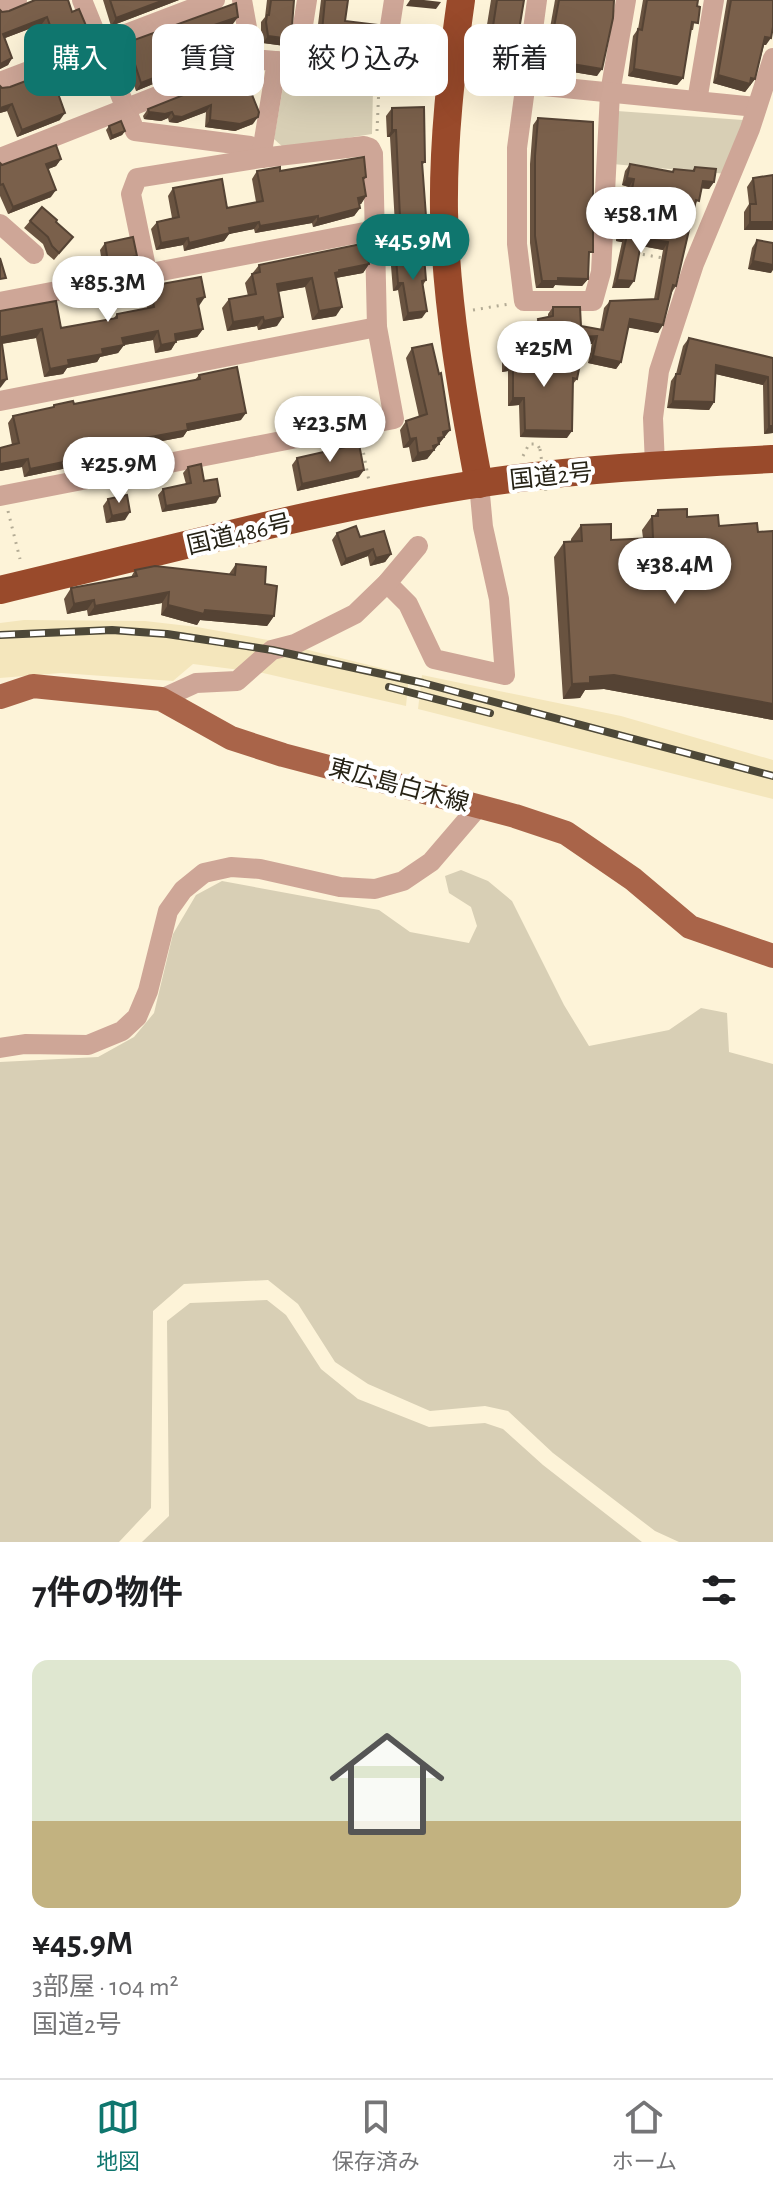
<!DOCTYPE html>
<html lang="ja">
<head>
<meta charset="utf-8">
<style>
  :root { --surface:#fff; --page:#f6f6f6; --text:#202124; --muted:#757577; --line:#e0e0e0; --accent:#0f766e }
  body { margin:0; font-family:"Alegreya Sans","Noto Sans JP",sans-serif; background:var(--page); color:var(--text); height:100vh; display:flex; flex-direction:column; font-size:30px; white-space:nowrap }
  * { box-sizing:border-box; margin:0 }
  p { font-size:26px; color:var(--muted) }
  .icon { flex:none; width:44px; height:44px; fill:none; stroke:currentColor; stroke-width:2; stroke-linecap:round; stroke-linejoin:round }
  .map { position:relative; height:1542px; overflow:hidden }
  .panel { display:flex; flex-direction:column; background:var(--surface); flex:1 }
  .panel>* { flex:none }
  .banner { position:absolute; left:24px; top:24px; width:726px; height:72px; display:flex; gap:16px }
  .price { position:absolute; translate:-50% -68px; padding:0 18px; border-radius:28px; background:#fff; color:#222; font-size:26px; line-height:52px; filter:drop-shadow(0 2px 4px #0008) }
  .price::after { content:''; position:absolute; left:50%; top:48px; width:24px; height:18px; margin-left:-12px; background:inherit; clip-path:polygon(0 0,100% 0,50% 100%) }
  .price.on { background:var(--accent); color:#fff }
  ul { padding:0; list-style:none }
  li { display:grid; align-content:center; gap:16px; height:424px; padding:0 32px }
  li+li { border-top:2px solid var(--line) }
  li span { display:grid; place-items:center; height:248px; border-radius:16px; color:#555 }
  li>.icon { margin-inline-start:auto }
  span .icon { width:144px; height:144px; fill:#fffc; stroke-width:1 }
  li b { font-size:34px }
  h2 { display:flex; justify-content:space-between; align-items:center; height:96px; padding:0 32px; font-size:34px }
  .pill { padding:0 28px; border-radius:16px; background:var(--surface); box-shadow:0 8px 32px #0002; font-size:28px; line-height:72px }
  .pill.on { background:var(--accent); color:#fff }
  .menu { display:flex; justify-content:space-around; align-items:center; height:112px; border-top:2px solid var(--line); background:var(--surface); font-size:22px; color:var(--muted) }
  .menu a { display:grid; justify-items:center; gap:4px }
  .menu .on { color:var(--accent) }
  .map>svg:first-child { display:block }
</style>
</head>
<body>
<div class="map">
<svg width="773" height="1542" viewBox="0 0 773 1542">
  <rect width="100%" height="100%" fill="#fdf3d8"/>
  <g fill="#f4e6bc">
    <polygon points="24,620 145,621 197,627 268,640 409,675 406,706 263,673 193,664 173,681 61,673 0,678 0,623"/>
    <polygon points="422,675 621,716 773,760 773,799 418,709"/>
  </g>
  <g fill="#d8cfb5">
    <polygon points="284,81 373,89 372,134 284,148 274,139"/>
    <polygon points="617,111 743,120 728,174 612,164"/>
    <polygon points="461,870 488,881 512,901 564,1005 589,1046 669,1030 701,1008 727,1013 729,1052 773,1064 773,1542 679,1542 655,1531 553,1453 508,1411 485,1406 430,1411 368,1384 335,1362 298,1304 268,1280 184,1284 153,1311 151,1508 119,1542 0,1542 0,1062 98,1057 134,1037 154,1013 173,934 196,895 222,881 379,910 410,932 469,943 477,926 471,907 449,893 445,876"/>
    <polygon points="267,1300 286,1315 321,1369 358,1399 429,1427 485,1423 503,1429 543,1465 642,1542 142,1542 169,1516 167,1321 190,1303"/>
  </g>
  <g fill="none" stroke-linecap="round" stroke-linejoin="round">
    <g stroke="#b3ab95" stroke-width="3" stroke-dasharray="2 6" stroke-linecap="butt">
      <polyline points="377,131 379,86"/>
      <polyline points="635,253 663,258"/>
      <polyline points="473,310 509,304"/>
      <polyline points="362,445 369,481"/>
      <polyline points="523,456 529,444 537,444 540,449"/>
      <polyline points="8,511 20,559"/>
    </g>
    <g stroke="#cea697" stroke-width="20">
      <polyline points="82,0 135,131 250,146 261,158"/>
      <polyline points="242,0 253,61"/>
      <polyline points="537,0 517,148 517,244 524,301 593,301 601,272 610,93 626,0"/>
      <polyline points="0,6 17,0"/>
      <polyline points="297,63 307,0"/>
      <polyline points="383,71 394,0"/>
      <polyline points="0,82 215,0"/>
      <polyline points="697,101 714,0"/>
      <polyline points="0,158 236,65 264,60 383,71 450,72 524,84 756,107"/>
      <polyline points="261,158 277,61"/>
      <polyline points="0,224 34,254"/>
      <polyline points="0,302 375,230"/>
      <polyline points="0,401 377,327"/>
      <polyline points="655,465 653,418 659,371 694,264 750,129 773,58"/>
      <polyline points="0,496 394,419 377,327 373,154 370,148 364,146 261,158 137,178 131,194 147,272"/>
      <polyline points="387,583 408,604 434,659 505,675 499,599 483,527 479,484"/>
      <polyline points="161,699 196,683 237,681 272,650 295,644 355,614 387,583 418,546"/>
      <polyline points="0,1048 25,1044 88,1045 122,1031 137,1017 148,991 168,911 183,890 204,873 231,867 260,869 340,887 375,889 403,881 431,862 479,806"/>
    </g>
    <polyline stroke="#a96449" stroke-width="24" points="0,697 33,686 161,699 231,738 283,755 515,816 566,833 633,879 690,927 773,956"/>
    <g stroke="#994a2b" stroke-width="28">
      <path d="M461,0c-10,71 -18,141 -17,212 2,92 18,182 35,272"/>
      <path d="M0,590c158,-37 315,-81 476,-106 98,-15 198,-20 297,-25"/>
    </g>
    <g stroke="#4d4838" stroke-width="8">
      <g id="rail">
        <polyline points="0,635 112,630 167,634 272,650 423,683 773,776"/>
        <polyline points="389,687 490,713"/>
      </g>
    </g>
    <use href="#rail" stroke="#fff" stroke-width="5" stroke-dasharray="15" stroke-linecap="butt"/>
    <polyline stroke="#b3ab95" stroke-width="3" stroke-dasharray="2 6" stroke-linecap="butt" points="540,449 546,492"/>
  </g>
  <g fill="#695340">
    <polygon points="35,0 82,35 51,49 42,24 5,38 12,58 8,65 0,69 0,10 2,12 9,11"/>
    <polygon points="103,0 179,0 111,26"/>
    <polygon points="267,0 294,0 291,39 285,46 263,43 261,30 261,22 265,17"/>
    <polygon points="321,0 348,0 345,21 376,46 371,54 315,49"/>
    <polygon points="491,0 524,0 512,41 485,37"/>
    <polygon points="555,0 614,0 597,76 543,67"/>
    <polygon points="643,0 698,0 693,30 691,30 683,78 677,85 628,76 633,36 638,29"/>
    <polygon points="727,0 773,0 766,45 764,45 755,79 745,92 713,83"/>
    <polygon points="233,24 190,39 192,68 136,91 126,62 122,64 118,51 123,44"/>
    <polygon points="407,32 428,57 400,54 402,39"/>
    <polygon points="98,75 56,90 60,120 17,137 7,111 0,113 0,86 2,88"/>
    <polygon points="238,80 251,93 253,124 235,131 205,127 206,112 177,123 169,122 168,118 161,121 144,119 143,116 148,109"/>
    <polygon points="392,108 425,162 422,165 426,216 421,223 395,225 390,137 387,137 386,116"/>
    <polygon points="538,118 588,258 588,279 582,286 555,285 553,288 536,288 535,282 530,243 530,164 533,125"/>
    <polygon points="109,126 125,131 122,135 110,140 106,130"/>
    <polygon points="61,159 56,166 48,169 51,197 8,214 0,196 0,163 2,165"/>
    <polygon points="630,164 672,172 674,169 692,171 695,167 714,182 709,189 702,188 694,208 676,286 672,292 658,333 628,327 621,362 616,369 588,363 592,344 537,347 533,327 538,319 548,317 548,314 553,307 581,326 600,330 604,308 610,301 654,299 663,250 641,246 629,288 612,288 622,242 616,241 616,230 618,221 624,214 629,187 622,185 625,171"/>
    <polygon points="257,171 280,171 366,177 363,181 366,196 361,204 359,204 360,208 354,216 313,227 312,223 255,233 254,229 229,234 224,241 184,251 183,245 156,250 151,229 157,222 172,218 168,196 173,188 227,208 256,202 252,179"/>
    <polygon points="773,175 773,230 744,230 744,212 749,204 747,187 753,178"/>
    <polygon points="30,221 56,222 73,237 54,260 47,254 43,244 24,228"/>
    <polygon points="757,240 771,273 748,269 752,248"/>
    <polygon points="105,243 132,263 103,269 100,250"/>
    <polygon points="396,258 426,280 423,285 422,318 403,321 398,290 393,291 391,266"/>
    <polygon points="369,264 363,273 336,278 336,316 312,320 305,287 278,292 277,326 258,330 257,326 227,331 222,308 229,299 248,296 245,283 259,265"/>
    <polygon points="150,286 198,306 203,329 197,337 176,341 171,350 155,353 153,340 124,345 118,353 100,357 97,362 67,368 63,374 44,377 36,338 2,344 1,387 0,311 61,328 113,319 117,314 147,308 145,294"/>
    <polygon points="689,338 773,358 773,433 764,434 763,385 716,374 714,402 709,410 667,408 671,381 676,374 683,346"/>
    <polygon points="507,346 577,379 573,384 567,438 520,437 519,405 508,406 508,371 502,372 502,353"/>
    <polygon points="412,348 450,430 427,459 412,462 409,447 403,448 400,430 406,421 419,417 406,358"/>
    <polygon points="199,375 241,420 187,431 183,437 136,446 134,449 114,453 110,459 24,477 22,467 0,471 0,448 12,445 8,423 13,416 52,408 54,405 74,404 195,380"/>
    <polygon points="297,458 359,477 297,491 292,465"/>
    <polygon points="188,467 204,481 216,503 162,512 158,495 163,489 186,484 183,473"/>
    <polygon points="108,499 125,520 106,523 103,506"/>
    <polygon points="658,510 719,526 758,532 773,531 773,720 604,689 585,690 580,698 563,699 554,557 564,542 571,542 571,539 581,525 611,540 643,538 642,530 652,516 654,516"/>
    <polygon points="337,533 360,537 391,554 385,562 370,566 368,556 341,566 332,540"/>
    <polygon points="236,564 265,584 274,616 267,626 200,620 197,625 161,615 162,603 88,616 87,610 67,614 64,599 71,588 131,577 135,570 229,574"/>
  </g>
  <g fill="#554334">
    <polygon points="164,0 179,0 111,26 116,18"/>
    <polygon points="410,0 424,0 441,2 436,9 406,6"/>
    <polygon points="47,17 42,24 0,40 3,34"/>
    <polygon points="238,17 233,24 183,41 188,34"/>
    <polygon points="493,26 519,30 512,41 485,37"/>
    <polygon points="87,28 82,35 51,49 56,42"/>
    <polygon points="268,36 291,39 285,46 263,43"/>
    <polygon points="765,37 771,38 766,45 760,44"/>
    <polygon points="321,42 376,46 371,54 315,49"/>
    <polygon points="405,47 433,50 428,57 400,54"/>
    <polygon points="132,55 126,62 122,64 128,56"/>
    <polygon points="12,58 8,65 0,69 0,64"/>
    <polygon points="548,60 602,69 597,76 543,67"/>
    <polygon points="197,61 192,68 136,91 141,83"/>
    <polygon points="103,68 98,75 50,92 55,85"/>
    <polygon points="634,69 683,78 677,85 628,76"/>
    <polygon points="718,75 751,78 755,79 745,92 713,83"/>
    <polygon points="12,104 7,111 0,113 0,108"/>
    <polygon points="211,105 206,112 177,123 169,122 174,116"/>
    <polygon points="149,112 172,112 168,118 161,121 144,119"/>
    <polygon points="65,113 60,120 17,137 22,130"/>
    <polygon points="258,117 253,124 235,131 205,127 210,120"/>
    <polygon points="392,130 396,130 390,137 387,137"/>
    <polygon points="125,131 122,135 110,140 112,136"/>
    <polygon points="61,159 56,166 41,172 46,164"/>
    <polygon points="627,178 634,179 629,187 622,185"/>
    <polygon points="703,181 714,182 709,189 698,188"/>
    <polygon points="56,190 51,197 8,214 13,207"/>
    <polygon points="366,196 361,204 352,205 358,198"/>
    <polygon points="360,208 354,216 313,227 318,219"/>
    <polygon points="318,216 312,223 255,233 260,226"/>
    <polygon points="426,216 421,223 395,225 400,217"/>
    <polygon points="259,222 254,229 229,234 224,241 184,251 189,243 229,228"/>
    <polygon points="750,222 773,222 773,230 744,230"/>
    <polygon points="621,234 627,235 622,242 616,241"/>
    <polygon points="188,238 183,245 156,250 161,243"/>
    <polygon points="642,238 668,242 663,250 637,245"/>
    <polygon points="137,256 132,263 103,269 108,262"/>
    <polygon points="753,261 773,265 773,270 771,273 748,269"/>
    <polygon points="369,264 363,273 335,278 329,282 339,270"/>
    <polygon points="312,278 305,287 271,293 277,284"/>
    <polygon points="558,278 588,279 582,286 555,285 553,288 536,288 542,281"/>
    <polygon points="617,280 634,281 629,288 612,288"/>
    <polygon points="398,283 403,283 398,290 393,291"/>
    <polygon points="205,297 199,306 197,299"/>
    <polygon points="342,307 336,316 312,320 319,311"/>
    <polygon points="427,311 422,318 403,321 408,313"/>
    <polygon points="263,317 257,326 227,331 233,322"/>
    <polygon points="283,317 277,326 258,330 264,321"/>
    <polygon points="630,319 663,325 658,333 625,327"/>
    <polygon points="42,329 36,338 0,344 1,337"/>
    <polygon points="203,329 197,337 169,342 175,334"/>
    <polygon points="158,331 153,340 124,345 118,353 100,357 97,362 67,368 63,374 44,377 50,369 68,360 102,349 122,338"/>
    <polygon points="597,336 592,344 537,347 542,339"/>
    <polygon points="176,342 171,350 155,353 161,345"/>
    <polygon points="593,356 621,362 616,369 588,363"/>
    <polygon points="507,364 513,364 508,371 502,372"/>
    <polygon points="716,365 768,377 763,385 711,373"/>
    <polygon points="7,379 1,387 0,388 0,381"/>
    <polygon points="513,398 524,398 519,405 508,406"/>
    <polygon points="673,401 714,402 709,410 667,408"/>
    <polygon points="246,413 241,420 187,431 183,437 136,446 134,449 114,453 110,459 24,477 30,469 187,424"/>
    <polygon points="769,426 773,426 773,433 764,434"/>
    <polygon points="450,430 427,459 412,462 418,453 443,432"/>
    <polygon points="525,430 572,431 567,438 520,437"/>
    <polygon points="416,438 409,447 403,448 410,439"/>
    <polygon points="28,459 22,467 0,471 0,464"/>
    <polygon points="364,470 359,477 297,491 302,484"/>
    <polygon points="220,496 216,503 162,512 166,506"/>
    <polygon points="130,512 125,520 106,523 112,516"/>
    <polygon points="373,549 368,556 341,566 346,559"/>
    <polygon points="391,554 385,562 370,566 376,558"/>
    <polygon points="169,592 162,603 88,616 95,606"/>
    <polygon points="94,600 87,610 67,614 74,604"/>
    <polygon points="168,605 205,610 274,616 267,626 200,620 197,625 161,615"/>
    <polygon points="614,675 773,704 773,720 604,689 585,690 580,698 563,699 572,684 590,677"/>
  </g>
  <g fill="#7a604b" stroke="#554334" stroke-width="2">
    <polygon points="35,0 68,0 72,12 79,9 87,28 56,42 47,17 3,34 12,58 0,64 0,10 2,12 9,11"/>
    <polygon points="110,0 164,0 116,18"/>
    <polygon points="271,0 294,0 291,39 268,36 266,22 267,15 269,15"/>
    <polygon points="325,0 348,0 345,21 379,25 376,46 321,42"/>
    <polygon points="497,0 524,0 519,30 493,26"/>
    <polygon points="559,0 614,0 613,18 602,69 548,60"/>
    <polygon points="647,0 698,0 697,6 700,7 698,23 692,22 683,78 634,69 638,29 642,30"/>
    <polygon points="731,0 773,0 773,27 771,38 765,37 755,79 751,78 750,84 718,75"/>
    <polygon points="236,3 238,17 188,34 197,61 141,83 132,55 128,56 123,44"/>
    <polygon points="407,32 435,35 433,50 405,47"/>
    <polygon points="97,54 103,68 55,85 65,113 22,130 12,104 0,108 0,86 2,88 10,87"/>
    <polygon points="236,74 238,80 250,75 255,88 250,90 259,112 258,117 240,124 210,120 211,105 182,117 174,116 172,112 165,114 149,112 148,109"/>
    <polygon points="424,107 425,162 422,162 426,216 400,217 396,130 392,130 392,108"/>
    <polygon points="538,118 593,122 593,252 589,252 588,279 558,278 558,281 542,281 535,236 535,156"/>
    <polygon points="121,121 125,131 112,136 109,126"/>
    <polygon points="56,145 61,159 46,164 56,190 13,207 3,184 0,185 0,163 2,165"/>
    <polygon points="364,157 366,177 363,178 366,196 358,198 360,208 318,219 318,216 260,226 259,222 229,228 230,233 189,243 188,238 161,243 157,222 179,217 173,188 222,179 227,208 263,201 257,171 280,167 280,171"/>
    <polygon points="630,164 673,172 674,169 694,171 695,167 716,169 714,182 703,181 699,201 696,200 676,286 673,285 663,325 630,319 621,362 593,356 597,336 542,339 538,319 553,316 553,307 580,307 581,326 603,330 610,301 658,299 668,242 642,238 634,281 617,280 627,235 621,234 621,223 623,214 627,214 634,179 627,178"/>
    <polygon points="773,175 773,222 750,222 750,204 756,204 753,178"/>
    <polygon points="42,207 57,220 56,222 73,237 59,253 52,246 48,237 30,221"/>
    <polygon points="133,237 137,256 108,262 105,243"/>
    <polygon points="757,240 773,243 773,265 753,261"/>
    <polygon points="366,243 369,264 339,270 339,272 335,273 342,307 319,311 312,278 277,284 283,317 264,321 263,317 233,322 229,299 256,294 252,274 260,272 259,265"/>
    <polygon points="424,256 426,280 422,281 427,311 408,313 403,283 398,283 396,258"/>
    <polygon points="0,258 6,278 0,279"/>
    <polygon points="201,277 205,297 197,299 203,329 175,334 176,342 161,345 158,331 122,338 124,345 102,349 103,354 68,360 69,365 50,369 42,329 1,337 7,379 0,381 0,311 56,301 61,328 117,318 117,314 154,307 150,286"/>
    <polygon points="689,338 773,358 773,426 769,426 768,377 716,365 714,402 673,401 676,374 680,374"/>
    <polygon points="432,344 439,374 441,373 450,430 443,432 444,437 438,438 439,444 433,446 434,450 418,453 416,438 410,439 406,421 427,414 412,348"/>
    <polygon points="507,346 580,364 577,379 573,378 572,431 525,430 524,398 513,398 513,364 507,364"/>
    <polygon points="237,367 246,413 187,424 188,430 139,439 139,441 115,446 116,451 30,469 28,459 0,464 0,448 19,443 13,416 54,407 54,405 73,401 74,404 200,379 199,375"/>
    <polygon points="359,444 364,470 302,484 297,458"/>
    <polygon points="201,464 204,481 217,479 220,496 166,506 163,489 191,483 188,467"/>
    <polygon points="127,495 130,512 112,516 108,499"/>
    <polygon points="687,509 687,517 718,515 719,526 757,523 758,532 773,531 773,704 614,675 590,677 590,683 572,684 564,542 582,541 581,525 611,524 611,540 653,538 652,516 658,516 658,510"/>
    <polygon points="356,526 360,537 384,531 391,554 376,558 373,549 346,559 337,533"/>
    <polygon points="236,564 266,567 265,584 277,586 274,616 205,610 204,614 168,605 169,592 95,606 94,600 74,604 71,588 137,576 135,570 155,566 235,575"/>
  </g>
  <g text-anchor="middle" stroke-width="8" stroke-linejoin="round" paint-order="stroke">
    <g font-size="24" fill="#262215" stroke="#fff">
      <text transform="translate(551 476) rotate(-6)" y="8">国道2号</text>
      <text transform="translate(239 534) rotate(-13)" y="8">国道486号</text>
      <text transform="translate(399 785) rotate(15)" y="8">東広島白木線</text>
    </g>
  </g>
</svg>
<b class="price" style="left:641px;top:255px">¥58.1M</b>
<b class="price on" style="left:413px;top:282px">¥45.9M</b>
<b class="price" style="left:108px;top:324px">¥85.3M</b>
<b class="price" style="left:544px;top:389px">¥25M</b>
<b class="price" style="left:330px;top:464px">¥23.5M</b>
<b class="price" style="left:119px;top:505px">¥25.9M</b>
<b class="price" style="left:675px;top:606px">¥38.4M</b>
<div class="banner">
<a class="pill on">購入</a>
<a class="pill">賃貸</a>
<a class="pill">絞り込み</a>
<a class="pill">新着</a>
</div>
</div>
<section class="panel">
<h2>7件の物件<svg class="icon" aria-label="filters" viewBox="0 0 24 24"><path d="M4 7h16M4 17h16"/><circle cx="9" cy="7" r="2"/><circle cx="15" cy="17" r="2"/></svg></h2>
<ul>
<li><span style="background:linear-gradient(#dfe7d0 65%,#c2b280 0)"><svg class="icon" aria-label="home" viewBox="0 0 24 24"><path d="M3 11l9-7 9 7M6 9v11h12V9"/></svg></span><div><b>¥45.9M</b><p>3部屋 · 104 m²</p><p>国道2号</p></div></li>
</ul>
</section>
<nav class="menu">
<a class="on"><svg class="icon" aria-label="map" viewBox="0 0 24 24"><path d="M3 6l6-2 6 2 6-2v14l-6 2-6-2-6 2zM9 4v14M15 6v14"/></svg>地図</a>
<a><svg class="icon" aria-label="saved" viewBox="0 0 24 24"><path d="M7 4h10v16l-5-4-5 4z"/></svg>保存済み</a>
<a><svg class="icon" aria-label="home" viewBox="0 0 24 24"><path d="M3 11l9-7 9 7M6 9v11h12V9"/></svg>ホーム</a>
</nav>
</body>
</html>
